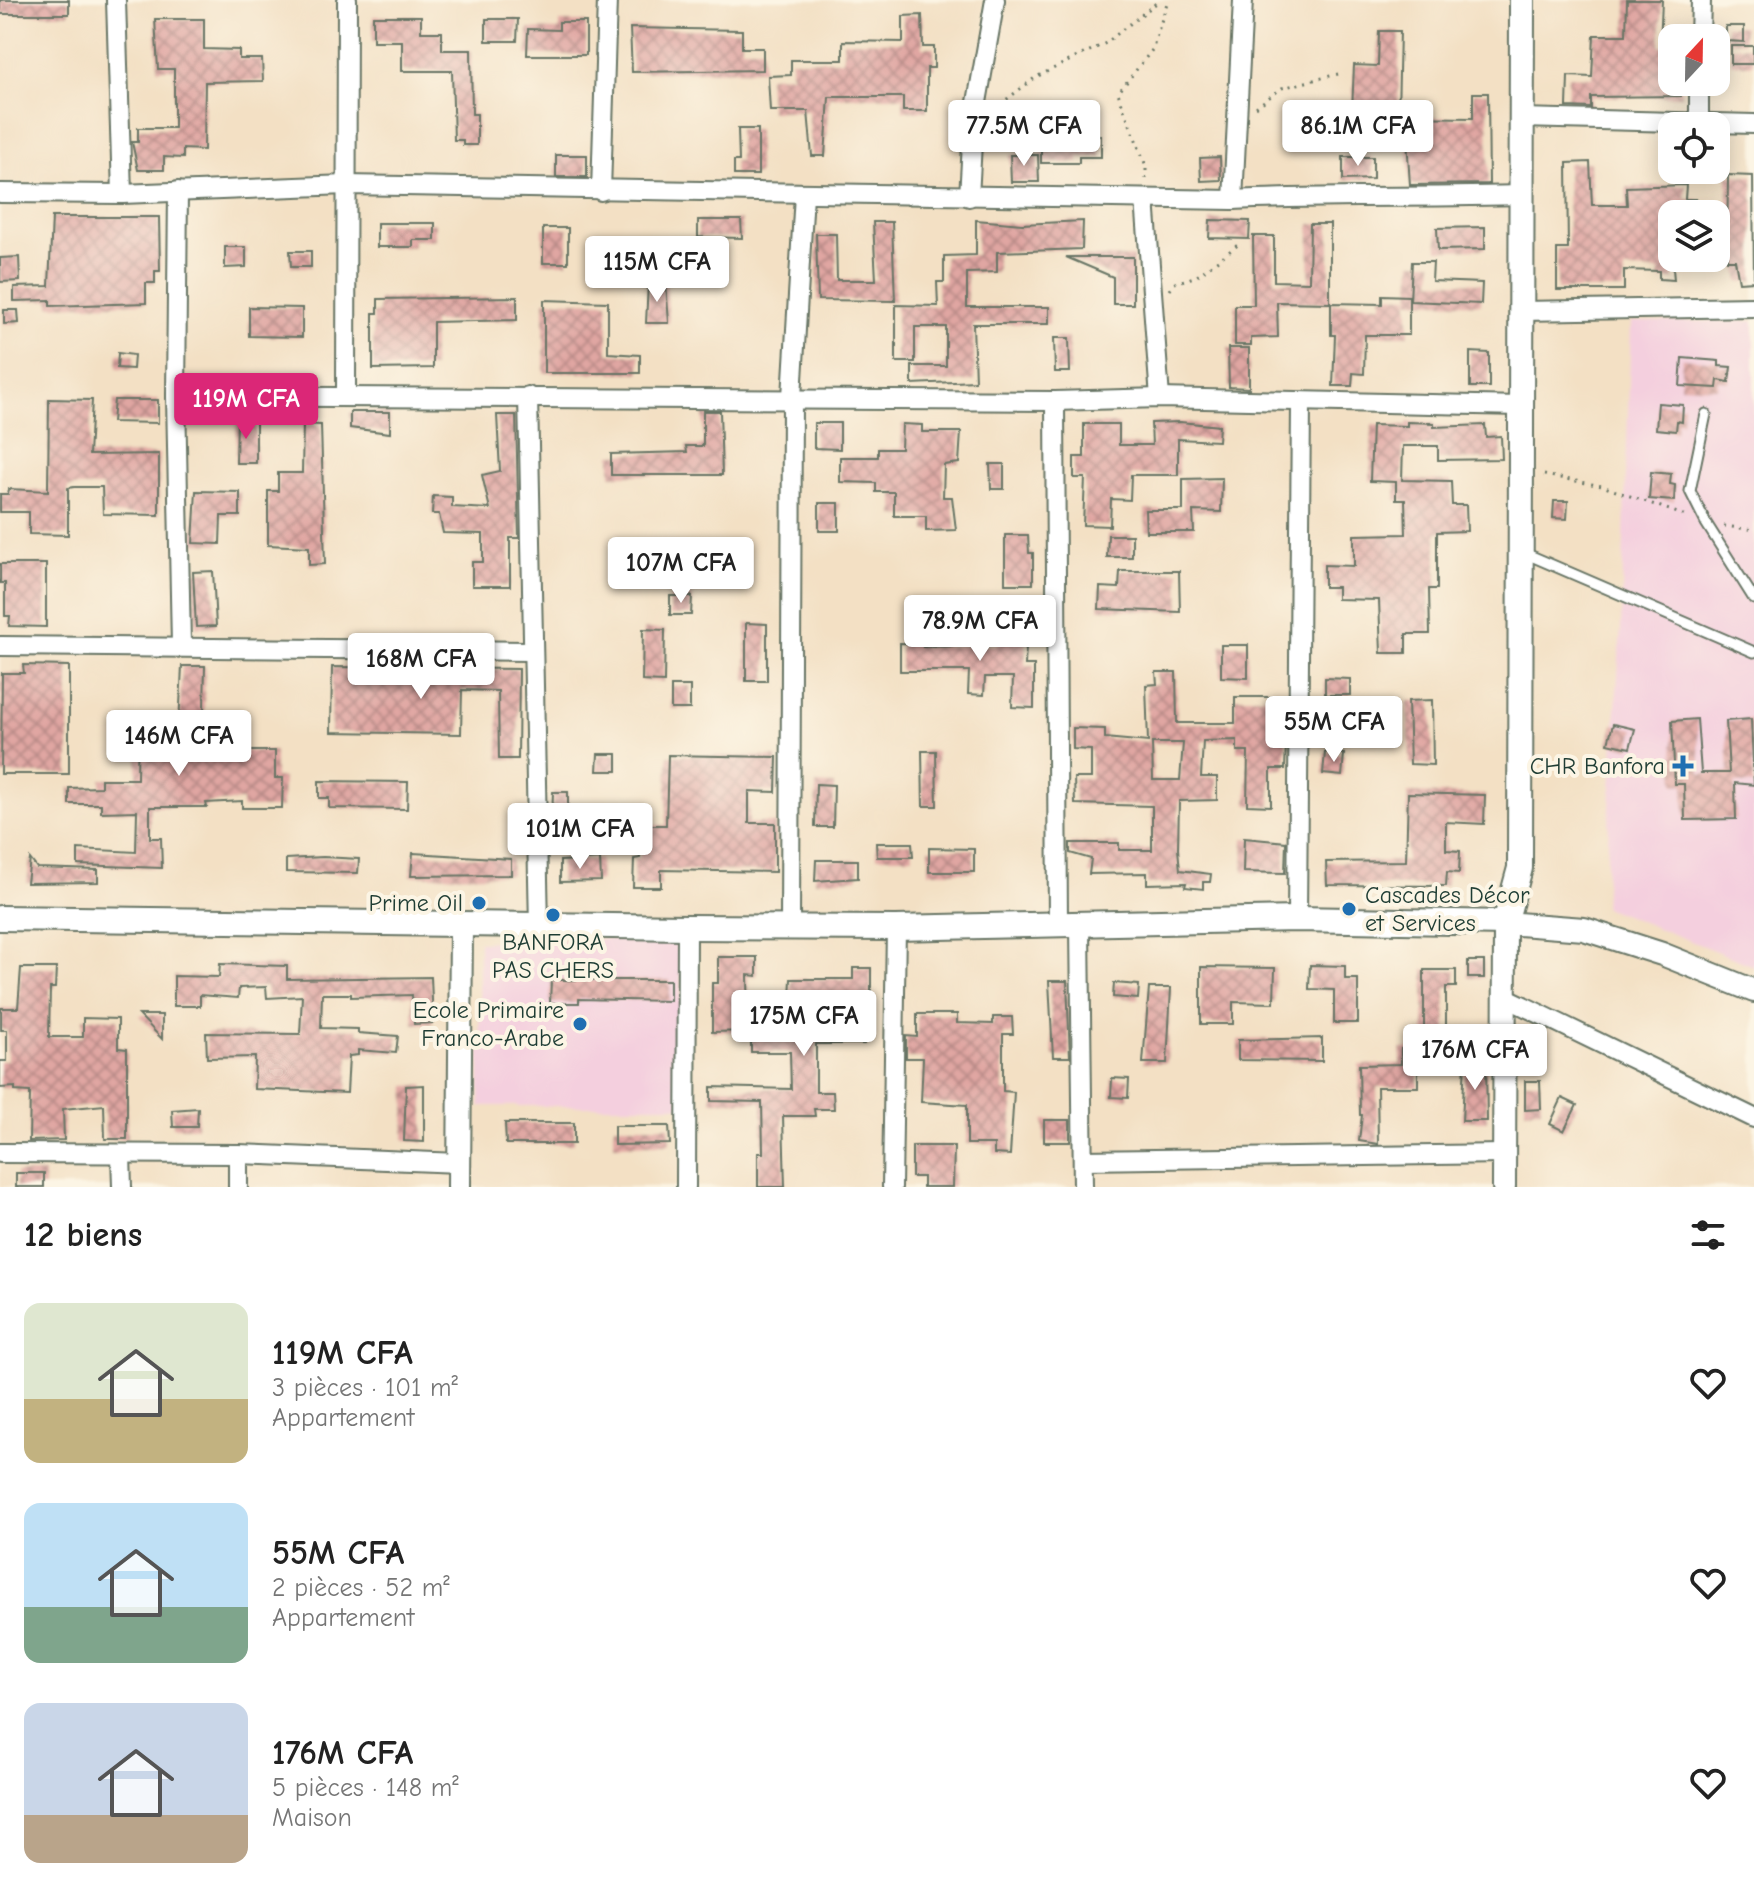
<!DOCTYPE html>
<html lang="fr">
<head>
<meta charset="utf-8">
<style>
  :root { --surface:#fff; --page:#f6f6f6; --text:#222; --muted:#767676; --accent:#db2777 }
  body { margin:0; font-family:"Comic Neue",sans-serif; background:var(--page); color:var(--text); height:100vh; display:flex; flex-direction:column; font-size:30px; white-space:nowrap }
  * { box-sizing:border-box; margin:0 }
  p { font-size:26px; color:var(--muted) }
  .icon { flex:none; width:44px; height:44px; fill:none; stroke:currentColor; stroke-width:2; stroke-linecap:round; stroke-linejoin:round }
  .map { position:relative; height:1187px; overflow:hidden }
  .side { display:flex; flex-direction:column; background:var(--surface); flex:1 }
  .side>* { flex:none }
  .needle { width:52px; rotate:22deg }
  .buttons { position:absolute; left:1658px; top:24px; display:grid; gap:16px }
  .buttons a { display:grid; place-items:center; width:72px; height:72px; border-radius:16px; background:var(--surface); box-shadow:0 4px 20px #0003; font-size:40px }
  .price { position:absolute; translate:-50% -68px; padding:0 18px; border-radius:8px; background:#fff; color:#222; font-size:26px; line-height:52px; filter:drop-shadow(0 2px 4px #0008) }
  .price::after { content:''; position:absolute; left:50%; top:48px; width:24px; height:18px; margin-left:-12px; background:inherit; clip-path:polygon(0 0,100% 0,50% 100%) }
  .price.on { background:var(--accent); color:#fff }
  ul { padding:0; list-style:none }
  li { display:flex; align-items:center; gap:24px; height:200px; padding:0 24px }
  li span { display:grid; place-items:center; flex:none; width:224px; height:160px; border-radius:16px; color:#555 }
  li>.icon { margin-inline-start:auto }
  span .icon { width:96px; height:96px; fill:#fffc; stroke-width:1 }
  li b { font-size:34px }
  h2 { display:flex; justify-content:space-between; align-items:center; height:96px; padding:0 24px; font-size:34px }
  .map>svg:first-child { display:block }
</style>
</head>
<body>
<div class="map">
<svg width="1754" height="1187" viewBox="0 0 1754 1187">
  <defs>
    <pattern id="building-cross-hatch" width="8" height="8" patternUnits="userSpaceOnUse" patternTransform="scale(2)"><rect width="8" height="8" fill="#e0a6a2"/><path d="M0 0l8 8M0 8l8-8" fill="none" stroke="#b58885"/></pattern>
  </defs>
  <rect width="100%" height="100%" fill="#fcf5e5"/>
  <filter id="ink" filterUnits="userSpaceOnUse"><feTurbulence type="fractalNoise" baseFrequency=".0125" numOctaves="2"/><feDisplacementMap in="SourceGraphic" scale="16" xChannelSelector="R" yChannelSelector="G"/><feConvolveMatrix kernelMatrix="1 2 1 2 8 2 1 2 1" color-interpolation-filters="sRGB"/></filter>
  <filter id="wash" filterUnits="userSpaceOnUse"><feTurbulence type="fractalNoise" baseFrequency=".006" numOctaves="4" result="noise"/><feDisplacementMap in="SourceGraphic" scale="32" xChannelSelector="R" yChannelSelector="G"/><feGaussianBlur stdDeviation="1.8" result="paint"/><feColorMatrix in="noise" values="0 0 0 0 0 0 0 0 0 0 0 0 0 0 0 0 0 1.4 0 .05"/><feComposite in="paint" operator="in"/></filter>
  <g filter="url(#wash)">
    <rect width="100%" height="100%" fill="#f3e0c4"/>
    <g fill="#f4cfde">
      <polygon points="1754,321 1754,966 1604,907 1621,625 1631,322"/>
      <polygon points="681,937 681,1106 480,1106 479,942"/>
    </g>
    <g id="blocks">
      <g fill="url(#building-cross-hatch)" fill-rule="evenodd">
        <rect x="0" y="0" width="69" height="14"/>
        <polygon points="1627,0 1662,0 1660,46 1672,46 1672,82 1681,82 1681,96 1591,97 1591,108 1567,107 1568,76 1592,77 1594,35 1626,35"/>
        <polygon points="922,15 923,47 934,47 934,68 927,68 927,111 903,111 903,97 829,97 825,156 812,156 808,111 770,111 768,76 791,75 791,60 843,60 843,41 903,42 903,16"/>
        <polygon points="373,16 421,16 421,32 442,32 442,50 471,50 472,114 477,114 477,145 463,145 463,140 454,140 452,71 402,71 402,41 373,41"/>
        <polygon points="155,19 204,19 204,49 239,50 239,59 262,59 263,81 205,82 204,150 183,149 183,158 164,157 164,170 138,170 132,142 138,142 138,128 174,128 174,69 158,69"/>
        <polygon points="486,19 518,19 517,41 486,41"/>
        <polygon points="559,22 586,22 586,55 527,55 528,29 559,30"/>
        <polygon points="1726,26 1744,26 1744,42 1726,41"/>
        <polygon points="630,28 742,30 742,48 763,48 763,70 632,72"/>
        <polygon points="1379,31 1400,31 1398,114 1352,112 1354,65 1378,66"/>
        <rect x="1731" y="46" width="22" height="18"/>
        <polygon points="1473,93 1488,93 1489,184 1410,185 1407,139 1397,139 1398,117 1473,118"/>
        <rect x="1321" y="118" width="30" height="23"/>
        <polygon points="738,129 758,129 758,175 734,175 734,161 739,161"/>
        <polygon points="1101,135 1101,157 1079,157 1079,163 1041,163 1041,136"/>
        <rect x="556" y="155" width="31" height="22"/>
        <polygon points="1010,155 1038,155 1039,182 1011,182"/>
        <polygon points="1220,157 1221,180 1201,181 1200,158"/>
        <polygon points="1343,157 1373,157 1373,179 1343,180"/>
        <polygon points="1590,162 1592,205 1627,205 1626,187 1686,185 1685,199 1697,199 1697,214 1672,214 1672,222 1669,222 1674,280 1659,279 1659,271 1624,270 1624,290 1557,290 1557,249 1568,249 1567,163"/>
        <polygon points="1728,175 1753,176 1754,281 1739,282 1735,260 1727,260"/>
        <polygon points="52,217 159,217 160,271 155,271 155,283 146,283 146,303 50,306 50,300 14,301 14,287 49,286"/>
        <polygon points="698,220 741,220 742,238 698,237"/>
        <polygon points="976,220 1022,224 1083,221 1082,249 997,252 997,272 967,273 967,307 1049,307 1049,324 973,324 975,381 912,384 912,366 946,366 946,327 915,327 915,362 896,362 896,305 938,306 937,282 944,282 944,256 976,255"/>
        <polygon points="1210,220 1250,221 1249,239 1209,238"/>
        <polygon points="873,222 892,222 895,301 818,300 816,234 836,234 837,280 876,280"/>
        <polygon points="377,223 435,223 435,240 413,240 413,247 377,247"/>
        <polygon points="1310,224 1330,224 1330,303 1277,302 1278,337 1251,338 1251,345 1235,345 1235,305 1254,305 1253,236 1274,236 1274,281 1309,282"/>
        <polygon points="1485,227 1485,249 1438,250 1437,228"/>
        <rect x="543" y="228" width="25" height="35"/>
        <polygon points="225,247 246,247 246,267 225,268"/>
        <polygon points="290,251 311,251 311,267 291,267"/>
        <polygon points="19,257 20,281 0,282 0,258"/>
        <polygon points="1066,257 1133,257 1133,304 1113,304 1113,277"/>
        <polygon points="1412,262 1433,262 1432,281 1482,283 1481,304 1410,301"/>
        <polygon points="648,283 666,283 669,323 646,323"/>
        <polygon points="1382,295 1409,296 1409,335 1365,335 1364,374 1353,373 1352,386 1333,386 1335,335 1331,335 1331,303 1382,304"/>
        <polygon points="517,297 517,320 433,322 433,368 373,369 373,313 378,313 378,299"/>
        <polygon points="544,300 608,302 608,353 640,355 640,373 544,373"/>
        <polygon points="249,307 302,308 302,337 249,336"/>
        <polygon points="4,310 18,310 19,323 4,324"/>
        <polygon points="1054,338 1069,338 1070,372 1055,372"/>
        <polygon points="1228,348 1249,348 1249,388 1229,387"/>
        <polygon points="1470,352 1489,353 1489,387 1470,387"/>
        <polygon points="118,353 134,355 133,369 117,368"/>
        <polygon points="1682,358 1719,361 1719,366 1731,367 1729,382 1718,380 1717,388 1680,386"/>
        <polygon points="49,399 92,400 89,455 159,454 159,515 103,514 102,487 74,487 68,488 68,535 29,534 29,512 0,512 0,494 8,494 9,489 48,491"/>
        <polygon points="114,400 158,400 158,423 112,422"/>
        <polygon points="1658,403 1683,405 1682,422 1677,421 1676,431 1656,429"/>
        <polygon points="703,411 720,411 722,475 611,475 611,454 687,452 686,446 703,446"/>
        <polygon points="350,412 390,412 390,433 350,428"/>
        <polygon points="497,415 516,415 519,538 510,538 510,586 472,586 472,562 483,562 483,534 443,533 439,514 432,514 433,496 452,497 452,507 490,509 482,475 500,471"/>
        <polygon points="237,418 256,419 256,463 236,463"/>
        <polygon points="1180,422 1219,426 1218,441 1178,439 1178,475 1131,475 1130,500 1111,499 1110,526 1083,525 1085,478 1074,478 1074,457 1084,457 1084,424 1119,424 1119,445 1152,445 1151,423"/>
        <polygon points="1407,422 1434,423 1434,427 1485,425 1486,437 1501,436 1502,459 1438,460 1438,446 1403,446 1402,480 1451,481 1452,505 1466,505 1467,531 1437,532 1437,589 1429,589 1430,634 1406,634 1406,653 1381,653 1379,600 1337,599 1337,587 1324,587 1324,565 1354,566 1354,535 1406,534 1405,500 1396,500 1396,482 1370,481 1372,425 1407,426"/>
        <polygon points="814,423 840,423 840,449 814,448"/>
        <polygon points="303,424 321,425 325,564 309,565 309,547 268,545 268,491 278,491 278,473 302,473"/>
        <polygon points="902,424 922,425 922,432 961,432 959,463 944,465 943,497 952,497 956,530 926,531 926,516 894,516 894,492 876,492 876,483 840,482 840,457 878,457 878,449 901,449"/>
        <polygon points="990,464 1004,464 1004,489 991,489"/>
        <polygon points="1651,472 1671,474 1670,484 1675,485 1674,501 1649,499"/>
        <polygon points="1222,478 1221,512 1193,511 1194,532 1146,532 1145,510 1183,510 1183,479"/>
        <polygon points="196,491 240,492 240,516 221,516 220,544 193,543"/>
        <polygon points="1554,501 1568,501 1567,519 1553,518"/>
        <rect x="819" y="503" width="20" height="28"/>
        <polygon points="1005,535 1028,535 1029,553 1033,553 1033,584 1005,584"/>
        <polygon points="1108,535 1132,535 1132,557 1107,557"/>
        <polygon points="0,564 46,564 46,627 9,626 10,616 5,616 5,583 0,583"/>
        <polygon points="213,571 216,626 196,627 193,572"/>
        <polygon points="1120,571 1179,571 1180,612 1099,609 1100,587 1119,588"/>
        <polygon points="670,596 692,596 691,615 670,615"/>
        <polygon points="746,623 767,624 767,681 746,681"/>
        <polygon points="999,627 1027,628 1025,665 1034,665 1034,708 1012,707 1013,677 985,677 984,695 968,694 969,671 900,671 900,643 923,644 923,647 998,645"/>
        <polygon points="643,629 665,630 664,682 642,681"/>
        <polygon points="1221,645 1248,645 1248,678 1221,677"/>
        <polygon points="23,665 69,666 69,774 1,774 2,673 24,673"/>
        <polygon points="182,666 205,666 203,751 275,751 275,778 283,778 282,808 242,808 242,801 206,803 207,807 150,807 150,838 161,838 162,868 78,865 78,849 136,852 137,811 101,812 101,804 69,804 69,788 101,787 101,779 137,779 138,724 179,725"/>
        <polygon points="332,667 519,669 518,759 499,759 498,691 462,690 461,734 331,732"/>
        <path d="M1156,672h20l1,51h58v-26h38l-1,18h15l-2,54h-14v37l-24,-1 1,-54h-11v-11l-34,1 -2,36h16v23l-38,1 -1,48 2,21 31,4 -1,8h-7v7l-18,-2 1,-4 -39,1v-11l-58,1 2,-15 -21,-6v-10h49v7h33v-44l-77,-2 -1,-26h17v-28l-18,-1v-21l32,1v9l43,4 -2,-57 11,-1zM1152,743h31l-3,37h-27z"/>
        <polygon points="1325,678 1350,679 1350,695 1325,695"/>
        <rect x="671" y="686" width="19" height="23"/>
        <polygon points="1432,700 1433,765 1410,764 1408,701"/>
        <polygon points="1697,719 1701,773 1729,773 1726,721 1751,719 1754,785 1735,783 1736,819 1685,820 1684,784 1675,784 1672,721"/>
        <polygon points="1613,724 1635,729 1630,748 1608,743"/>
        <polygon points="922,751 936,751 937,806 923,806"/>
        <polygon points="1325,752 1344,754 1342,776 1323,774"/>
        <polygon points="598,754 617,754 617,771 597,771"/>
        <polygon points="668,755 777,757 776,792 749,791 749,823 775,823 775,872 661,870 661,887 633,887 634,859 640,858 641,825 666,825"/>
        <polygon points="319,781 408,782 407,809 329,808 329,798 319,798"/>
        <polygon points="816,784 834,785 833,827 815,827"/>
        <polygon points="553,792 568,792 568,821 552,820"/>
        <polygon points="1408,793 1485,795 1484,824 1446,822 1446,850 1460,851 1459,873 1447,872 1446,886 1327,885 1326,862 1406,861"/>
        <polygon points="1244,838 1286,842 1285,873 1243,872"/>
        <polygon points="876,843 912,843 913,857 877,857"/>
        <polygon points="929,848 974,849 974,872 929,872"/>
        <polygon points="413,853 511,859 511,875 411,876"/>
        <polygon points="323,857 359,859 358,873 286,872 286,859"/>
        <polygon points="30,859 37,868 98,870 98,882 27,883"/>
        <polygon points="600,859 601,881 560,882 560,861"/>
        <polygon points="816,860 858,860 858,878 815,881"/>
        <polygon points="718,957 757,957 757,976 748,975 749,1031 712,1032 712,983 718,983"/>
        <rect x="1468" y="961" width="16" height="17"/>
        <polygon points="220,964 287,966 287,979 431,977 433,1023 414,1024 412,995 351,997 351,994 322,994 321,1028 358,1029 358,1033 398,1036 396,1053 358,1050 358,1055 349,1056 347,1093 254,1089 255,1057 207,1058 206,1033 300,1034 302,996 267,998 266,987 239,988 238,998 200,995 200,1006 174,1006 174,976 219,977"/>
        <polygon points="1310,965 1345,966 1345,979 1358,979 1358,1023 1334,1023 1334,990 1309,989"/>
        <polygon points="1201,967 1275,968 1274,1003 1233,1002 1233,1024 1201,1024"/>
        <polygon points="21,968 56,968 55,988 50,988 49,1037 83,1037 83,1018 118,1019 118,1048 127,1049 127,1139 105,1139 104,1105 63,1109 64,1140 29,1141 30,1092 15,1091 15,1087 0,1088 0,1061 7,1061 7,1030 1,1030 1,1008 18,1008"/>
        <polygon points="853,968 871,968 871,1033 864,1033 864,1044 816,1044 816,1092 833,1092 834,1109 814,1109 815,1116 783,1116 785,1187 758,1187 758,1153 763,1153 762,1102 711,1101 711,1087 791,1089 790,1052 751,1052 751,1035 788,1035 791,979 853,979"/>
        <polygon points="1424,970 1456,970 1456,987 1446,987 1446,1061 1424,1061"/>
        <polygon points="551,980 670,980 670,1001 579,999 579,1003 550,1003"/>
        <polygon points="1049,981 1067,981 1070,1057 1053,1057"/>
        <polygon points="1114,983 1139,985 1138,999 1113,997"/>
        <polygon points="1149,988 1171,988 1167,1063 1143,1063"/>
        <polygon points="917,1014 957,1014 957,1023 993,1024 993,1017 1012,1017 1013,1034 1003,1034 1003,1091 1014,1092 1010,1155 994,1154 994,1144 967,1144 967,1105 921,1102 923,1058 906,1058 906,1036 917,1037"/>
        <polygon points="139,1015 162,1015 162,1039"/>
        <polygon points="1322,1038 1322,1061 1238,1060 1238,1040"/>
        <polygon points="1418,1048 1418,1087 1377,1087 1378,1144 1359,1141 1362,1115 1360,1115 1359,1065 1401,1064 1401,1049"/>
        <polygon points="1465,1062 1486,1062 1487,1121 1462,1121"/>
        <polygon points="1112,1078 1129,1079 1128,1098 1111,1097"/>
        <polygon points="1525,1081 1540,1081 1541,1109 1525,1110"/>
        <polygon points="424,1085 424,1142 404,1141 406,1086"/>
        <polygon points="1562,1098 1577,1105 1564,1131 1550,1124"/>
        <polygon points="198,1108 197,1127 173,1127 172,1110"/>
        <rect x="1044" y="1120" width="26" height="22"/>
        <polygon points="505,1123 574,1123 574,1144 506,1144"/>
        <polygon points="614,1126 669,1126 670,1144 614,1145"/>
        <polygon points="912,1146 954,1146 953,1187 923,1187 923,1177 912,1177"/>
        <rect x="16" y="1173" width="28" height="14"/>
      </g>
    </g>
  </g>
  <g filter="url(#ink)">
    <use href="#blocks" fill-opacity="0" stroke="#697666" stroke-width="2"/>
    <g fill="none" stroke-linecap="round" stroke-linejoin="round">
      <g stroke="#697666" stroke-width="13">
        <g id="service">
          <polyline points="1706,414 1690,491 1706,523 1754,599"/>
          <polyline points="1522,552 1754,652"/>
        </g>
      </g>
      <g stroke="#697666" stroke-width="22">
        <g id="minor">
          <polyline points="116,0 122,194"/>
          <polyline points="1700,38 1701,0"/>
          <polyline points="1521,118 1754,124"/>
          <polyline points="1699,124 1699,82"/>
          <polyline points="178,191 176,396 181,645"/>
          <polyline points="601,191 607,0"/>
          <path d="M0,193l122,1 224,-9 887,15c96,-5 193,-2 290,-5"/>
          <polyline points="969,197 973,125 995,0"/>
          <polyline points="1145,199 1160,398"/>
          <polyline points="1233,200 1243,0"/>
          <polyline points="1521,311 1754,307"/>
          <polyline points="176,396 1055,401 1160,398 1521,406"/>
          <polyline points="346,396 347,0"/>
          <polyline points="528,396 539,927"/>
          <polyline points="1055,401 1058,925"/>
          <polyline points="0,646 533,651"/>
          <polyline points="1297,919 1301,402"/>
          <polyline points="1080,926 1083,1187"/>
          <polyline points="790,928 792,397 804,194"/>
          <polyline points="1505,997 1754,1118"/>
          <polyline points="0,1153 238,1154 459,1163"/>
          <polyline points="121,1154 122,1187"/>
          <polyline points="238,1154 238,1187"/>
          <polyline points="1083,1160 1504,1154"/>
          <polyline points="686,1187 687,927"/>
          <polyline points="892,1187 896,928"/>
        </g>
      </g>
      <g stroke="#697666" stroke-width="26">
        <g id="tertiary">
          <polyline points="459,1187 461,927"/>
          <polyline points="1504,1187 1505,923 1584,929 1662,954 1754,991"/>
        </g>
      </g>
      <g stroke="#697666" stroke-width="28">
        <polyline id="secondary" points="0,918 687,927 896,928 1297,919 1505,923 1520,868 1522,0"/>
      </g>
      <g stroke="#697666" stroke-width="3" stroke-dasharray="2 6" stroke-linecap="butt">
        <polyline points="1256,107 1282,88 1342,73"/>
        <polyline points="994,109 1036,77 1106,43 1160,0"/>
        <polyline points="1146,179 1146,166 1118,93 1152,50 1168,0"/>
        <polyline points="1170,290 1175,283 1197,276 1239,244"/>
        <polyline points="1544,475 1602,486 1686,516"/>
        <polyline points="1724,526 1754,530"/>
      </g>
      <use href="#service" stroke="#fff" stroke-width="9"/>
      <use href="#minor" stroke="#fff" stroke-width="18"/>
      <use href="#tertiary" stroke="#fff" stroke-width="22"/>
      <use href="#secondary" stroke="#fff" stroke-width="24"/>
    </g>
  </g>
  <g fill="#1f6fb2" stroke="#fcf5e5" stroke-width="3">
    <path d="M1679 754h8v8h8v8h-8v8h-8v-8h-8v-8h8z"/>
    <circle cx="479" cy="903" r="8"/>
    <circle cx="1349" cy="909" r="8"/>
    <circle cx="553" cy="915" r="8"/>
    <circle cx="580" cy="1024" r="8"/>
  </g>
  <g text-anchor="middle" stroke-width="8" stroke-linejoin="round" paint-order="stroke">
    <g font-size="24" fill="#1f3d34" stroke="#fcf5e5" text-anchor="end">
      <text x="1665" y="774">CHR Banfora</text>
      <text x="1365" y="903" text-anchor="start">Cascades Décor<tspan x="1365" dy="28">et Services</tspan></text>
      <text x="463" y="911">Prime Oil</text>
      <text x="553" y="950" text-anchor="middle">BANFORA<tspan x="553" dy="28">PAS CHERS</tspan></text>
      <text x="564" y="1018">Ecole Primaire<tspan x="564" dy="28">Franco-Arabe</tspan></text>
    </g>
  </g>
</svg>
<div class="buttons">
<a><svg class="needle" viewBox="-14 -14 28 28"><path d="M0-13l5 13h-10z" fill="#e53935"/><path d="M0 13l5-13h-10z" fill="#767676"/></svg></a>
<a><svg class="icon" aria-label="locate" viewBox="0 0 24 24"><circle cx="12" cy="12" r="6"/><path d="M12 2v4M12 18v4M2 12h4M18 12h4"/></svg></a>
<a><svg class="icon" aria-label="layers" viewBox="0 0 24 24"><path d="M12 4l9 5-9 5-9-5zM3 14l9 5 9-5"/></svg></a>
</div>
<b class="price" style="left:1024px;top:168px">77.5M CFA</b>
<b class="price" style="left:1358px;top:168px">86.1M CFA</b>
<b class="price" style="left:657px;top:304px">115M CFA</b>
<b class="price on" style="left:246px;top:441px">119M CFA</b>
<b class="price" style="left:681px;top:605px">107M CFA</b>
<b class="price" style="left:980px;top:663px">78.9M CFA</b>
<b class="price" style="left:421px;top:701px">168M CFA</b>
<b class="price" style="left:1334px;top:764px">55M CFA</b>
<b class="price" style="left:179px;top:778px">146M CFA</b>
<b class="price" style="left:580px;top:871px">101M CFA</b>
<b class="price" style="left:804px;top:1058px">175M CFA</b>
<b class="price" style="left:1475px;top:1092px">176M CFA</b>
</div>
<section class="side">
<h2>12 biens<svg class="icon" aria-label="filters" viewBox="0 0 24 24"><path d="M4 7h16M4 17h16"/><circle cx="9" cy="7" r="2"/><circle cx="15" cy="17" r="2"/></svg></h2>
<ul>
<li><span style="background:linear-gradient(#dfe7d0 60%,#c2b280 0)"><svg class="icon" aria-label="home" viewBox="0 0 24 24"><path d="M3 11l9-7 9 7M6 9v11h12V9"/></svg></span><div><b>119M CFA</b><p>3 pièces · 101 m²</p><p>Appartement</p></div><svg class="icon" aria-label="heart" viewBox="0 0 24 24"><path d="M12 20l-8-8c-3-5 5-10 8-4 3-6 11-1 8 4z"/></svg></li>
<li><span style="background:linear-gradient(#bfe0f5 65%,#7fa58c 0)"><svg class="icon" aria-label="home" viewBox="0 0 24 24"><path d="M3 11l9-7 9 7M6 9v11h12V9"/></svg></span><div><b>55M CFA</b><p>2 pièces · 52 m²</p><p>Appartement</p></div><svg class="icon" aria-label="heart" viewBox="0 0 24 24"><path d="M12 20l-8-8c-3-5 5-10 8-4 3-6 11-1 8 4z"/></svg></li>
<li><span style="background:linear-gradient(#c9d6e8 70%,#b9a48a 0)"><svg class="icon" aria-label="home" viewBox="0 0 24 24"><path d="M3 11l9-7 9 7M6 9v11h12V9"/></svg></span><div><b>176M CFA</b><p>5 pièces · 148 m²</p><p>Maison</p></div><svg class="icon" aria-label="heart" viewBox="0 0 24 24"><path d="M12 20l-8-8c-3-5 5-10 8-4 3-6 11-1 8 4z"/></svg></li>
</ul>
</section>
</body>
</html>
